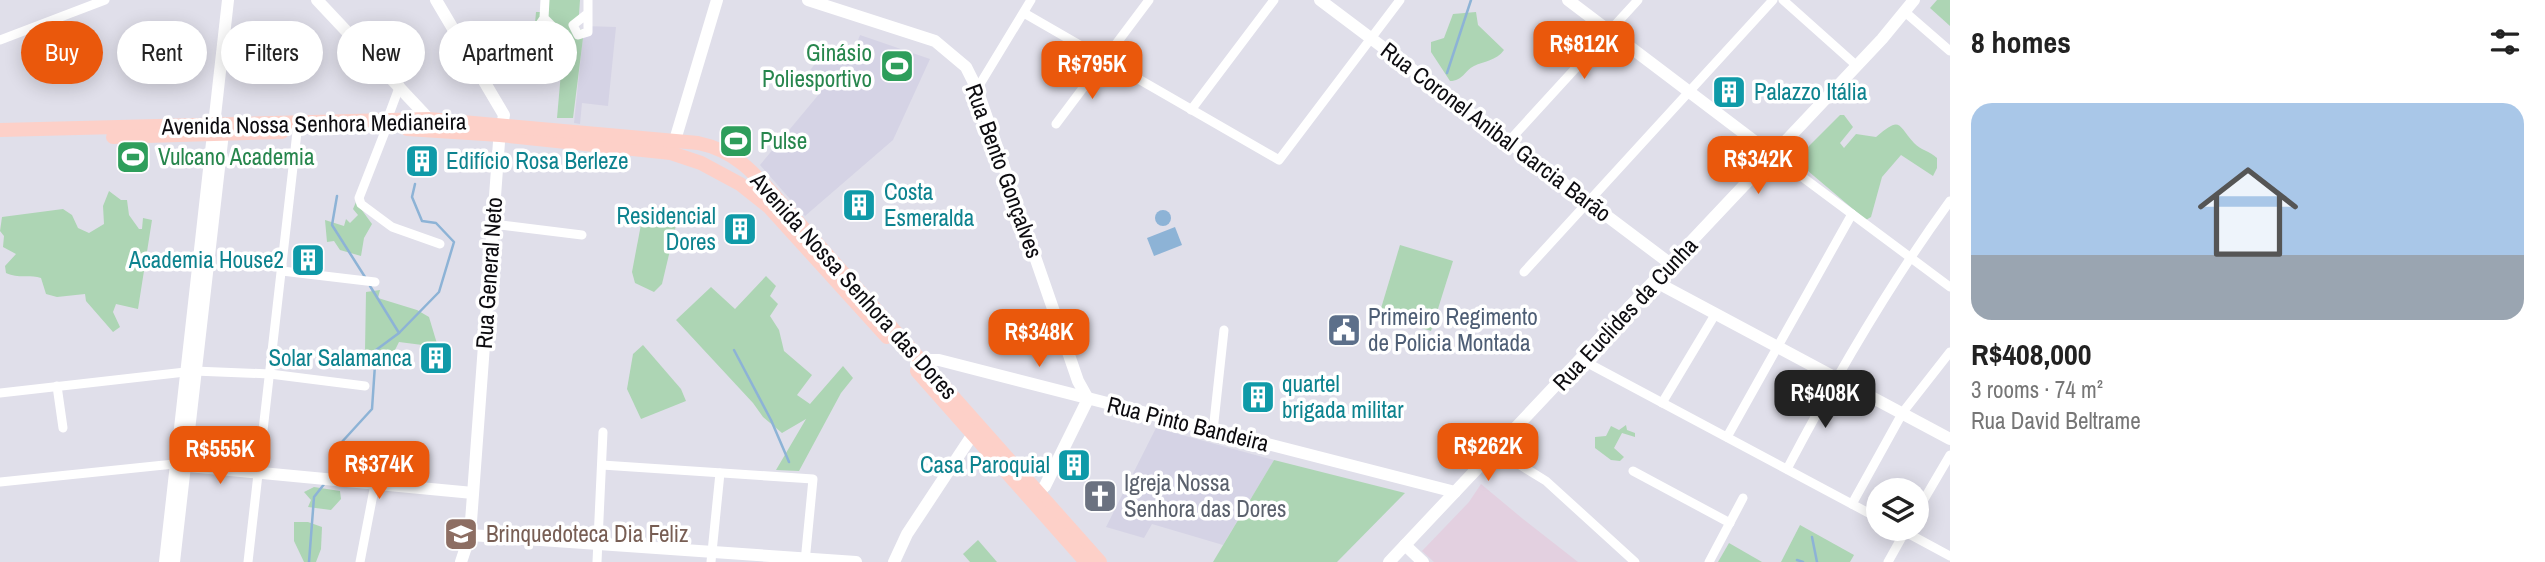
<!DOCTYPE html>
<html lang="en">
<head>
<meta charset="utf-8">
<style>
  :root { --surface:#fff; --page:#f6f6f6; --text:#222; --muted:#767676; --accent:#ea580c }
  body { margin:0; font-family:"Archivo Narrow",sans-serif; background:var(--page); color:var(--text); height:100vh; display:flex; flex-direction:column; font-size:26px; white-space:nowrap }
  * { box-sizing:border-box; margin:0 }
  p { font-size:23px; color:var(--muted) }
  .icon { flex:none; width:38px; height:38px; fill:none; stroke:currentColor; stroke-width:2; stroke-linecap:round; stroke-linejoin:round }
  .map { position:relative; flex:1; overflow:hidden }
  .details { display:flex; flex-direction:column; background:var(--surface); width:595px }
  .details>* { flex:none }
  .guide { position:absolute; left:21px; top:21px; width:665px; height:63px; display:flex; gap:14px }
  .controls { position:absolute; left:1866px; top:478px; display:grid; gap:14px }
  .controls a { display:grid; place-items:center; width:63px; height:63px; border-radius:50%; background:var(--surface); box-shadow:0 4px 18px #0003; font-size:35px }
  .price { position:absolute; translate:-50% -60px; padding:0 16px; border-radius:14px; background:var(--accent); color:#fff; font-size:23px; line-height:46px; filter:drop-shadow(0 2px 4px #0008) }
  .price::after { content:''; position:absolute; left:50%; top:42px; width:21px; height:16px; margin-left:-10px; background:inherit; clip-path:polygon(0 0,100% 0,50% 100%) }
  .price.selected { background:#222; color:#fff }
  ul { padding:0; list-style:none }
  li { display:grid; align-content:center; gap:14px; height:371px; padding:0 21px }
  li span { display:grid; place-items:center; height:217px; border-radius:21px; color:#555 }
  li>.icon { margin-inline-start:auto }
  span .icon { width:126px; height:126px; fill:#fffc; stroke-width:1 }
  li b { font-size:30px }
  h2 { display:flex; justify-content:space-between; align-items:center; height:84px; padding:0 21px; font-size:30px }
  .pill { padding:0 24px; border-radius:32px; background:var(--surface); box-shadow:0 4px 18px #0003; font-size:24px; line-height:63px }
  .pill.selected { background:var(--accent); color:#fff }
  main { display:flex; flex:1; min-height:0 }
  .map>svg:first-child { display:block }
</style>
</head>
<body>
<main>
<div class="map">
<svg width="1950" height="562" viewBox="0 0 1950 562">
  <rect width="100%" height="100%" fill="#e0dfea"/>
  <g fill="#d5d3e5">
    <polygon points="584,26 616,27 608,106 582,103 580,124 574,123"/>
    <polygon points="860,35 930,59 893,140 805,216 760,165 820,93 805,77 823,53 849,64"/>
    <polygon points="1156,428 1274,460 1223,545 1152,524 1144,538 1106,527"/>
  </g>
  <polygon fill="#e3d0e0" points="1481,484 1523,519 1578,562 1434,562 1422,551 1469,502"/>
  <g fill="#add5b4">
    <polygon points="548,0 580,0 578,29 584,30 573,118 557,118 562,61 532,58 536,12 547,12"/>
    <polygon points="1937,0 1950,0 1950,26 1930,8"/>
    <path d="M1476,12l2,13 26,25c-8,11 -20,11 -30,16 -10,5 -11,15 -24,15l-19,-29v-10l13,-4 9,-24z"/>
    <path d="M1840,115h4l9,12 -13,16 4,5 12,-14 20,3c25,-21 21,-13 38,6 6,7 16,8 23,15v10l-4,8 -32,-21 -19,22 -11,40 -5,3 -71,-60z"/>
    <path d="M109,191l12,9h6l2,15 10,14h3l1,-11 9,2 -14,89 -22,-5 -3,8 7,15 -7,5 -27,-31 -1,-7 -28,3 -11,-3 -5,-16c-13,-4 -22,1 -35,-5l-1,-7 11,-12 -13,-7 1,-11 -4,-5 2,-14 61,-8 9,6 6,13 11,5 15,-9 -1,-18z"/>
    <polygon points="356,202 372,224 364,238 361,256 340,250 334,241 327,242 325,220 344,226 346,219 350,223 358,215 353,209"/>
    <polygon points="642,219 676,225 662,284 654,292 635,283 632,272"/>
    <polygon points="1400,245 1453,261 1431,331 1379,315"/>
    <polygon points="766,276 776,286 770,296 778,304 770,316 779,330 784,351 812,375 797,395 810,404 843,366 853,378 841,393 799,471 776,470 806,419 782,433 763,417 753,403 676,320 711,287 735,309"/>
    <polygon points="380,290 378,298 417,310 429,317 438,347 399,342 391,358 377,356 376,350 365,350 366,292"/>
    <polygon points="643,345 681,389 686,401 641,419 627,389 633,354"/>
    <polygon points="1626,425 1627,430 1635,433 1635,437 1622,433 1614,448 1624,457 1620,461 1611,460 1595,448 1595,437 1606,436 1611,426 1619,430"/>
    <polygon points="1274,460 1405,493 1337,562 1213,562"/>
    <polygon points="314,487 340,491 341,499 331,510 308,507 311,500 304,492"/>
    <polygon points="294,522 308,522 322,527 321,549 316,562 304,562 294,541"/>
    <polygon points="1800,525 1854,555 1850,562 1781,562"/>
    <polygon points="978,540 997,562 970,562 963,554"/>
    <polygon points="1729,543 1762,562 1718,562"/>
  </g>
  <g fill="#8db3d6">
    <circle cx="1163" cy="218" r="8"/>
    <polygon points="1175,227 1182,245 1154,256 1147,238"/>
  </g>
  <g fill="none" stroke-linecap="round" stroke-linejoin="round">
    <g stroke="#8db3d6" stroke-width="2.5">
      <polyline points="1447,73 1471,0"/>
      <polyline points="337,196 332,225 365,277"/>
      <polyline points="399,333 439,292 454,242 436,223 422,221 412,197 415,184"/>
      <polyline points="734,350 771,420 789,462"/>
      <polyline points="332,476 338,470 340,444 372,409 376,350 399,333 370,286"/>
      <polyline points="1812,537 1817,562"/>
      <polyline points="1797,560 1803,562"/>
      <polyline points="309,562 314,497 325,483"/>
    </g>
    <g stroke="#fff" stroke-width="9">
      <polyline points="1783,0 1857,66"/>
      <polyline points="1905,12 1950,51"/>
      <polyline points="1024,13 1279,160 1400,0"/>
      <polyline points="587,14 573,25 578,35 588,32 588,0"/>
      <polyline points="544,18 552,26 545,34 538,27 544,18 545,0"/>
      <polyline points="0,40 105,0"/>
      <polyline points="977,89 1031,0"/>
      <polyline points="1191,110 1274,0"/>
      <polyline points="387,120 400,85"/>
      <polyline points="1056,124 1149,0"/>
      <polyline points="386,129 359,198 361,204 392,227 440,244"/>
      <polyline points="1508,142 1638,0"/>
      <polyline points="1774,156 1950,287"/>
      <polyline points="493,224 582,235"/>
      <polyline points="282,271 375,282"/>
      <polyline points="1524,272 1773,0"/>
      <polyline points="1582,360 1878,518"/>
      <polyline points="57,386 63,428"/>
      <polyline points="0,393 194,371 270,374 365,386"/>
      <polyline points="1662,403 1716,313"/>
      <polyline points="1213,431 1224,330"/>
      <polyline points="1727,437 1852,214"/>
      <polyline points="1496,450 1546,481 1635,562"/>
      <polyline points="602,465 813,479 805,562"/>
      <path d="M1787,469c49,-93 101,-183 163,-268"/>
      <polyline points="1633,471 1730,523"/>
      <polyline points="0,482 174,464"/>
      <polyline points="1852,504 1903,412 1950,352"/>
      <polyline points="1916,513 1950,455"/>
      <polyline points="1898,528 1950,556"/>
      <polyline points="248,562 297,132"/>
      <polyline points="360,562 375,484"/>
      <polyline points="597,562 603,432"/>
      <polyline points="711,562 720,473"/>
      <polyline points="1709,562 1743,498"/>
      <polyline points="1888,562 1907,528"/>
    </g>
    <g stroke="#fff" stroke-width="12">
      <polyline points="317,0 429,119"/>
      <polyline points="436,0 504,115 499,142 470,535 461,562"/>
      <polyline points="808,0 935,41 966,67 977,89 1078,381 1088,399"/>
      <polyline points="1320,0 1672,265"/>
      <polyline points="1568,0 1774,156"/>
      <polyline points="675,140 717,0"/>
      <polyline points="1656,282 1950,439"/>
      <polyline points="916,364 925,360 939,360 1455,492"/>
      <polyline points="178,465 473,493"/>
      <polyline points="1032,498 1045,486 1088,399"/>
      <polyline points="470,535 856,562"/>
      <polyline points="1405,545 1423,562"/>
      <polyline points="165,562 228,0"/>
      <polyline points="174,562 224,124"/>
      <polyline points="894,562 907,534 973,434"/>
      <polyline points="1389,562 1882,39 1914,0"/>
    </g>
    <g stroke="#fdd0c8" stroke-width="14">
      <polyline points="407,129 500,135 671,153 701,163 740,184 769,207 887,337"/>
      <path d="M0,130l429,-11 269,24c44,9 63,39 92,70l310,349"/>
      <polyline points="113,137 282,132"/>
      <polyline points="917,371 1086,562"/>
    </g>
  </g>
  <defs>
    <g id="stadium-square" transform="scale(1.75)"><rect x="-9" y="-9" width="18" height="18" rx="4" fill="#2e9e5b" stroke="#fff"/><path d="M0-5a6.5 5 0 1 0 0 10a6.5 5 0 1 0 0-10ZM-3.5-1.8h7v3.6h-7Z" fill="#fff"/></g>
    <g id="building-square" transform="scale(1.75)"><rect x="-9" y="-9" width="18" height="18" rx="4" fill="#0f9aa8" stroke="#fff"/><path d="M-4-6H4V6H1V3H-1V6H-4ZM-2.5-4.3h1.7v1.8h-1.7ZM.8-4.3h1.7v1.8H.8ZM-2.5-1h1.7V.8h-1.7ZM.8-1h1.7V.8H.8Z" fill="#fff"/></g>
    <g id="civic-square" transform="scale(1.75)"><rect x="-9" y="-9" width="18" height="18" rx="4" fill="#5c6f8a" stroke="#fff"/><path d="M-.6-6.5H3V-4.5H.6V-3L4-1V1h2V6H-6V1h2V-1L-.6-3ZM-1.2 2.5V6h2.4V2.5Z" fill="#fff"/></g>
    <g id="church-square" transform="scale(1.75)"><rect x="-9" y="-9" width="18" height="18" rx="4" fill="#6b7280" stroke="#fff"/><path d="M-1.2-6h2.4v3.5h3.3v2.4h-3.3V6h-2.4V-.1h-3.3v-2.4h3.3Z" fill="#fff"/></g>
    <g id="school-square" transform="scale(1.75)"><rect x="-9" y="-9" width="18" height="18" rx="4" fill="#8d6e63" stroke="#fff"/><path d="M0-5L7-2L0 1L-7-2ZM-4 1L0 2.5L4 1V4Q0 6-4 4Z" fill="#fff"/></g>
  </defs>
  <g fill-rule="evenodd">
    <use href="#stadium-square" x="897" y="66"/>
    <use href="#building-square" x="1729" y="92"/>
    <use href="#stadium-square" x="736" y="141"/>
    <use href="#stadium-square" x="133" y="157"/>
    <use href="#building-square" x="422" y="161"/>
    <use href="#building-square" x="859" y="205"/>
    <use href="#building-square" x="740" y="229"/>
    <use href="#building-square" x="308" y="260"/>
    <use href="#civic-square" x="1344" y="330"/>
    <use href="#building-square" x="436" y="358"/>
    <use href="#building-square" x="1258" y="397"/>
    <use href="#building-square" x="1074" y="465"/>
    <use href="#church-square" x="1100" y="496"/>
    <use href="#school-square" x="461" y="534"/>
  </g>
  <g text-anchor="middle" stroke-width="7" stroke-linejoin="round" paint-order="stroke">
    <g font-size="23" fill="#27864d" stroke="#fff" text-anchor="start">
      <text x="872" y="61" text-anchor="end">Ginásio<tspan x="872" dy="26">Poliesportivo</tspan></text>
      <text x="760" y="149">Pulse</text>
      <text x="158" y="165">Vulcano Academia</text>
    </g>
    <g font-size="23" fill="#0d838f" stroke="#fff" text-anchor="start">
      <text x="1754" y="100">Palazzo Itália</text>
      <text x="446" y="169">Edifício Rosa Berleze</text>
      <text x="884" y="200">Costa<tspan x="884" dy="26">Esmeralda</tspan></text>
      <text x="716" y="224" text-anchor="end">Residencial<tspan x="716" dy="26">Dores</tspan></text>
      <text x="284" y="268" text-anchor="end">Academia House2</text>
      <text x="412" y="366" text-anchor="end">Solar Salamanca</text>
      <text x="1282" y="392">quartel<tspan x="1282" dy="26">brigada militar</tspan></text>
      <text x="1050" y="473" text-anchor="end">Casa Paroquial</text>
    </g>
    <g font-size="23" fill="#0d0c10" stroke="#fff">
      <text transform="translate(314 124) rotate(-1)" y="8">Avenida Nossa Senhora Medianeira</text>
      <text transform="translate(1496 132) rotate(37)" y="8">Rua Coronel Anibal Garcia Barão</text>
      <text transform="translate(1004 171) rotate(70)" y="8">Rua Bento Gonçalves</text>
      <text transform="translate(489 273) rotate(-86)" y="8">Rua General Neto</text>
      <text transform="translate(854 286) rotate(48)" y="8">Avenida Nossa Senhora das Dores</text>
      <text transform="translate(1625 314) rotate(-47)" y="8">Rua Euclides da Cunha</text>
      <text transform="translate(1188 424) rotate(14)" y="8">Rua Pinto Bandeira</text>
    </g>
    <g font-size="23" fill="#4e5e75" stroke="#fff" text-anchor="start">
      <text x="1368" y="325">Primeiro Regimento<tspan x="1368" dy="26">de Policia Montada</tspan></text>
    </g>
    <g font-size="23" fill="#5b616d" stroke="#fff" text-anchor="start">
      <text x="1124" y="491">Igreja Nossa<tspan x="1124" dy="26">Senhora das Dores</tspan></text>
    </g>
    <g font-size="23" fill="#785e54" stroke="#fff" text-anchor="start">
      <text x="486" y="542">Brinquedoteca Dia Feliz</text>
    </g>
  </g>
</svg>
<div class="controls">
<a><svg class="icon" aria-label="layers" viewBox="0 0 24 24"><path d="M12 4l9 5-9 5-9-5zM3 14l9 5 9-5"/></svg></a>
</div>
<b class="price" style="left:1584px;top:81px">R$812K</b>
<b class="price" style="left:1092px;top:101px">R$795K</b>
<b class="price" style="left:1758px;top:196px">R$342K</b>
<b class="price" style="left:1039px;top:369px">R$348K</b>
<b class="price selected" style="left:1825px;top:430px">R$408K</b>
<b class="price" style="left:1488px;top:483px">R$262K</b>
<b class="price" style="left:220px;top:486px">R$555K</b>
<b class="price" style="left:379px;top:501px">R$374K</b>
<div class="guide">
<a class="pill selected">Buy</a>
<a class="pill">Rent</a>
<a class="pill">Filters</a>
<a class="pill">New</a>
<a class="pill">Apartment</a>
</div>
</div>
<section class="details">
<h2>8 homes<svg class="icon" aria-label="filters" viewBox="0 0 24 24"><path d="M4 7h16M4 17h16"/><circle cx="9" cy="7" r="2"/><circle cx="15" cy="17" r="2"/></svg></h2>
<ul>
<li><span style="background:linear-gradient(#a9c7e8 70%,#9aa5b1 0)"><svg class="icon" aria-label="home" viewBox="0 0 24 24"><path d="M3 11l9-7 9 7M6 9v11h12V9"/></svg></span><div><b>R$408,000</b><p>3 rooms · 74 m²</p><p>Rua David Beltrame</p></div></li>
</ul>
</section>
</main>
</body>
</html>
